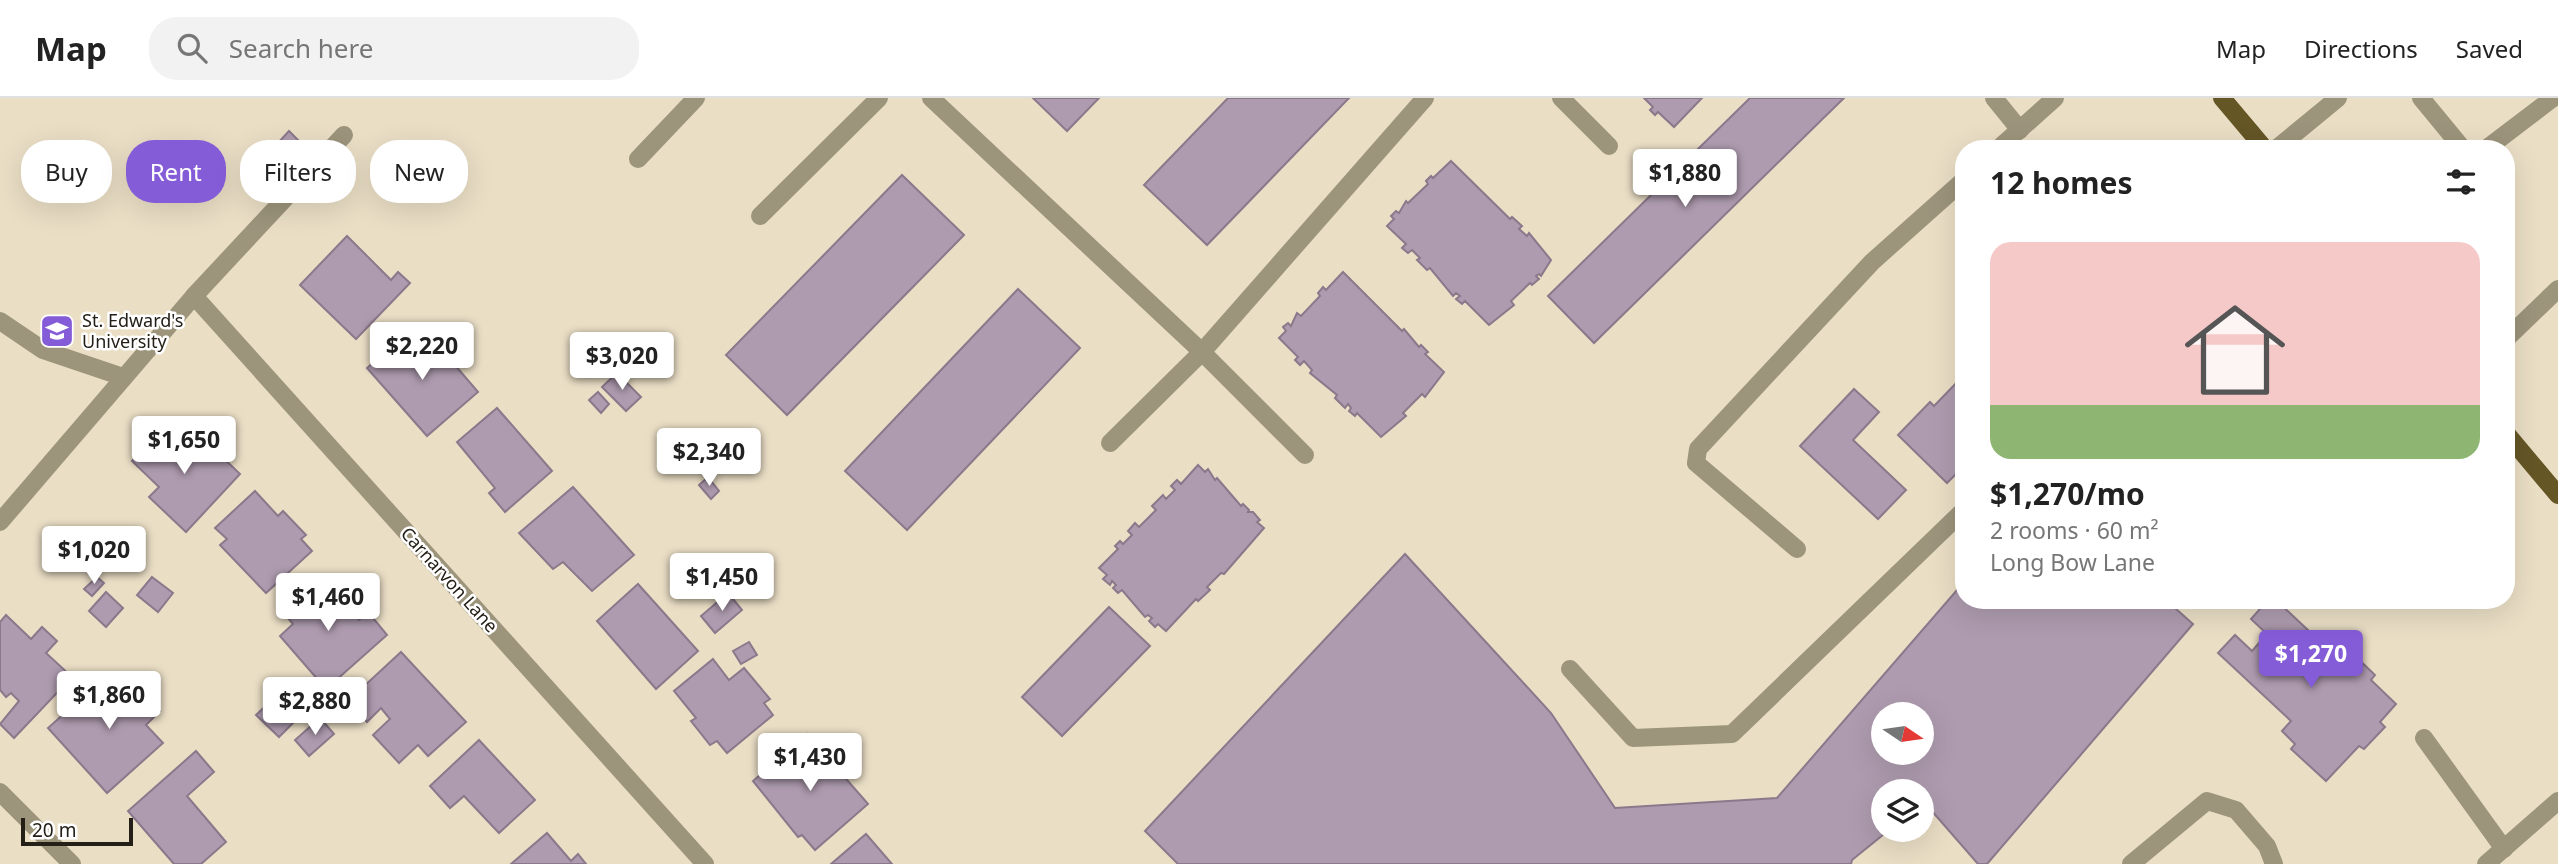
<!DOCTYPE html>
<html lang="en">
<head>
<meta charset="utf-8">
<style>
  :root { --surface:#fff; --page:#f2f2f2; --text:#222; --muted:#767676; --line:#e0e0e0; --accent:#855cd7 }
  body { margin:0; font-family:"Noto Sans",sans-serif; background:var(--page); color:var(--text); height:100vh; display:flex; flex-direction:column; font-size:26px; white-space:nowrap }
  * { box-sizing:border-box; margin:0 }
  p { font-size:23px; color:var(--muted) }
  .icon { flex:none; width:38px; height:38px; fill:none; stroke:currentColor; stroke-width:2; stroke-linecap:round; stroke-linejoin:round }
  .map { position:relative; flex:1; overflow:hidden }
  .details { position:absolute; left:1955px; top:42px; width:560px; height:469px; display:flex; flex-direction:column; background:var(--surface); border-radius:28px; box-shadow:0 7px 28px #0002 }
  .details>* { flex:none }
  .hud { position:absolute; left:21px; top:42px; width:665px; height:63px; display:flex; gap:14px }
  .needle { width:46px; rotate:103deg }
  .controls { position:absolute; left:1871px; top:604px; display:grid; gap:14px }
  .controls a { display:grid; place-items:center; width:63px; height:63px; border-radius:50%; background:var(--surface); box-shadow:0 7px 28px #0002; font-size:35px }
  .scale { position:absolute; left:21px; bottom:18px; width:112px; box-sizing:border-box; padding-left:7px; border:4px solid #252017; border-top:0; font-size:19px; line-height:24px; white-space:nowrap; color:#252017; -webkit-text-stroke:5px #fff; paint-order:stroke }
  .price { position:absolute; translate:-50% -60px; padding:0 16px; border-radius:7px; background:#fff; color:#222; font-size:23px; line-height:46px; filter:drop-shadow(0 2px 4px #0008) }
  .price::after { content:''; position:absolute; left:50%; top:42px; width:21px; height:16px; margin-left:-10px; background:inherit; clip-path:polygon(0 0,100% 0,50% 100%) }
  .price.active { background:var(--accent); color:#fff }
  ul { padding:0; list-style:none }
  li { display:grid; align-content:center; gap:14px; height:371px; padding:0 35px }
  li+li { border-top:2px solid var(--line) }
  li span { display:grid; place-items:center; height:217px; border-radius:21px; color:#555 }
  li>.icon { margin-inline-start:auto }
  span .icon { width:126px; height:126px; fill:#fffc; stroke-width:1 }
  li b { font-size:30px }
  h2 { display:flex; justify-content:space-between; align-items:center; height:84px; padding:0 35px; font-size:30px }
  .chip { padding:0 24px; border-radius:28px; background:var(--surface); box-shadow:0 7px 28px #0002; font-size:24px; line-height:63px }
  .chip.active { background:var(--accent); color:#fff }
  header { display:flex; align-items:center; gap:42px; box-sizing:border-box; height:98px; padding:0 35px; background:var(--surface); border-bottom:2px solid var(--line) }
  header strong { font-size:33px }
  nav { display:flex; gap:38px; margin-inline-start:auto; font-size:24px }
  .search { width:490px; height:63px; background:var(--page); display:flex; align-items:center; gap:18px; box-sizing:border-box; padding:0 24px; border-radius:28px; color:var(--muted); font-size:26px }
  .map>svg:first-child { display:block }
</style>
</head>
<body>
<header>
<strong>Map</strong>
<div class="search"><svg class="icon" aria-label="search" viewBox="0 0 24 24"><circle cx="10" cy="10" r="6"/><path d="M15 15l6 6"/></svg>Search here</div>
<nav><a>Map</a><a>Directions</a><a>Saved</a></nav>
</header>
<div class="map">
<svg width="2558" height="766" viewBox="0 0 2558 766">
  <rect width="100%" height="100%" fill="#eadec5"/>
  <g fill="#ae9baf" stroke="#8a788b" stroke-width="2" fill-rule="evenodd">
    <polygon points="1033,0 1099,0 1067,33"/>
    <polygon points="1228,0 1349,0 1207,147 1144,87"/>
    <polygon points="1644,0 1702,0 1674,29 1658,14 1655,17 1650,12 1653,9"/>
    <polygon points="1750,0 1844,0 1594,245 1548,198"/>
    <polygon points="289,33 298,42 275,67 266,58"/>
    <polygon points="1451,63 1510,121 1512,119 1522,128 1519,131 1527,138 1529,135 1551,162 1541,178 1539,176 1536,178 1539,181 1532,187 1530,185 1511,203 1514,207 1489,227 1465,203 1462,206 1456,201 1460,198 1456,195 1453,198 1430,170 1427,172 1417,162 1420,160 1412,152 1408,155 1402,150 1406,146 1387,128 1394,121 1391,118 1396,113 1399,115 1406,103 1408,105 1428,86 1426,83 1431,78 1433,80"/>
    <polygon points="902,77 964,137 787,317 726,257"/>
    <polygon points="347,138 391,182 398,174 410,185 356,241 300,187"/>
    <polygon points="1343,174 1402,233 1404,231 1419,249 1421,247 1428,254 1425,256 1444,274 1425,299 1422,296 1403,315 1406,318 1381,339 1357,315 1355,318 1349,313 1351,310 1348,306 1345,310 1335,300 1337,297 1310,275 1312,272 1304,263 1300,267 1295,262 1298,259 1279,240 1286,233 1283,229 1288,225 1291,228 1297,215 1301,218 1320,198 1318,195 1323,189 1326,192"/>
    <polygon points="1018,191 1080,250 907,432 845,373"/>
    <polygon points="410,232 434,259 442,252 478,294 427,338 367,270"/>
    <polygon points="590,252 602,264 590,279 577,267"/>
    <polygon points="617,275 641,299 626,313 602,289"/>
    <polygon points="1964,277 1964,368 1947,385 1898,337 1930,304 1934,308"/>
    <polygon points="1854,291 1879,314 1853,342 1906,392 1878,421 1800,348"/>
    <polygon points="598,294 609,306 601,315 589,302"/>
    <polygon points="497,310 552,373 505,414 489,395 495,390 457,344"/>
    <polygon points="169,324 209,363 217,354 240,376 186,434 149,399 159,389 132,363"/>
    <polygon points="1198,367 1205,374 1208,371 1215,382 1217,380 1241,408 1243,406 1249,412 1248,414 1253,414 1260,422 1257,424 1264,430 1224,476 1221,475 1207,489 1210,492 1198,503 1196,501 1166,533 1158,526 1155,529 1149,523 1152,520 1148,517 1145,519 1122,492 1118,495 1113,490 1116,487 1112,483 1110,487 1103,481 1107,477 1099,470 1118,451 1115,448 1120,443 1123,446 1132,437 1128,433 1135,425 1139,429 1156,412 1152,408 1163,397 1166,401 1175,392 1171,388 1177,382 1181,386"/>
    <polygon points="708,379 719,393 711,401 699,387"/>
    <polygon points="573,389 634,457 592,493 563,464 553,471 519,435"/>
    <polygon points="255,393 278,418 283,413 306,437 301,441 312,453 266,495 220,447 227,441 215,430"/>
    <path d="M1405,456l146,159 64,95 162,-10 187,-216v18h202l27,24 -206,240h-9l-54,-62 -2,2v-13h-39v39h6l-37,30 -1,4h-673l-33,-33zM1883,616h39v38h-39z"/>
    <polygon points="97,479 104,485 92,498 84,491"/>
    <polygon points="152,479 173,495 158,514 137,497"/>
    <polygon points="321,479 359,522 369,515 387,537 326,591 280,538 293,526 282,513"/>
    <polygon points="638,486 698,553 656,591 597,523"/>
    <polygon points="106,494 123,510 106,529 89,513"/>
    <polygon points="728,495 742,512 715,535 701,518"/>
    <polygon points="2268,502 2276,502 2343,565 2352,555 2375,577 2371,582 2396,606 2380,624 2385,629 2364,651 2359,648 2326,683 2291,651 2295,646 2282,633 2291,623 2218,555 2235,537 2252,553 2267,536 2251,521"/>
    <polygon points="1109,509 1150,548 1062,638 1022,599"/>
    <polygon points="6,517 31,541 42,529 57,543 46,555 72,579 14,640 0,626 19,603 11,595 6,599 0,592 0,524"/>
    <polygon points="749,544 757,557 741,566 733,553"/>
    <polygon points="401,554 466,624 428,658 418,647 399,665 373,637 390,621 381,610 367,624 348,603"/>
    <polygon points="713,561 729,582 744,570 770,601 764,605 773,617 727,655 717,643 710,647 691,623 696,620 674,593"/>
    <polygon points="128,578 160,613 146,627 163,645 107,695 48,630 104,580 114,591"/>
    <polygon points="275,599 297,621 279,639 256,617"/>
    <polygon points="320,620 334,636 309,658 295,642"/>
    <polygon points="807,636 868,706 815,752 802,737 798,739 753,683"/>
    <polygon points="479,642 535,702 499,735 464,698 450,710 430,688"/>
    <polygon points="196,653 214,674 187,698 226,744 201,766 174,766 128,713"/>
    <polygon points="547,735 571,763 578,756 586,766 511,766"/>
    <polygon points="866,736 892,766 831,766"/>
  </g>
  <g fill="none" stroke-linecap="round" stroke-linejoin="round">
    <g stroke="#9c947b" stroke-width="18">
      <polyline points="931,0 1202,254 1425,0"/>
      <polyline points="1561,0 1609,48"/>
      <polyline points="1994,0 2020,32"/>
      <polyline points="2421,0 2463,51"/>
      <polyline points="1998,51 2055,0"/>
      <polyline points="2276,51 2338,0"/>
      <polyline points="2486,51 2553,0"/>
      <polyline points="638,61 696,0"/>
      <polyline points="760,118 879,0"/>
      <polyline points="0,223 43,252 123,279"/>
      <polyline points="2506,241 2558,191"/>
      <polyline points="1110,345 1202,254 1305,357"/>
      <polyline points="1797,451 1696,365 1698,351 1872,164 1964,82"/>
      <polyline points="1570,571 1633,640 1732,636 1964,412"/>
      <polyline points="2424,640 2504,751"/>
      <polyline points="2131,766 2207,703 2236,712 2267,748 2274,766"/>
    </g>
    <g stroke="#9c947b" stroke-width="18">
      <polyline points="194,198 705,766"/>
      <polyline points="0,424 194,198 344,37"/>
      <polyline points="0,694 72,766"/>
      <polyline points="2486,766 2558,703"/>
    </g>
    <g stroke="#655626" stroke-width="18">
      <polyline points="2222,0 2265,51"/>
      <polyline points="2506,335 2558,397"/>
    </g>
  </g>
  <defs>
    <g id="university-square" transform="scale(1.75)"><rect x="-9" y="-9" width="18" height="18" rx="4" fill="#855cd7" stroke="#fff"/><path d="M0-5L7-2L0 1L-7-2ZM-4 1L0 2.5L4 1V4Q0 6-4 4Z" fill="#fff"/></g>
  </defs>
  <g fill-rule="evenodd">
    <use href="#university-square" x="57" y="233"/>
  </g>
  <g text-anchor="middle" stroke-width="5" stroke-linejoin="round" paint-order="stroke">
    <g font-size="18" fill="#252017" stroke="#fff" text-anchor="start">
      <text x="82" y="229">St. Edward's<tspan x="82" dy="21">University</tspan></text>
    </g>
    <g font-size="18" fill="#252017" stroke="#fff">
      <text transform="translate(449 482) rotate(48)" y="6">Carnarvon Lane</text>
    </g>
  </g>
</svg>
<div class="controls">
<a><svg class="needle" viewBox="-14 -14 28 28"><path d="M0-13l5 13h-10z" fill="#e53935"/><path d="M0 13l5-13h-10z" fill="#767676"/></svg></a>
<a><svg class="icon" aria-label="layers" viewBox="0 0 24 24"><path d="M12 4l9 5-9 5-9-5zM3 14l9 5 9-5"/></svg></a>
</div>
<div class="scale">20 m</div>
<b class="price" style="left:1685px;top:111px">$1,880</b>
<b class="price" style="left:422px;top:284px">$2,220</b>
<b class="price" style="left:622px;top:294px">$3,020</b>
<b class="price" style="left:184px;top:378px">$1,650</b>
<b class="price" style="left:709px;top:390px">$2,340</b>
<b class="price" style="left:94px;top:488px">$1,020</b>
<b class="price" style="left:722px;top:515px">$1,450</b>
<b class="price" style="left:328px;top:535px">$1,460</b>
<b class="price active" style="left:2311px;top:592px">$1,270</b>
<b class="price" style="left:109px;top:633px">$1,860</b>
<b class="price" style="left:315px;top:639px">$2,880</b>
<b class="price" style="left:810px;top:695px">$1,430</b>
<div class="hud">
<a class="chip">Buy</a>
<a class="chip active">Rent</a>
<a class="chip">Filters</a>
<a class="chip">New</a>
</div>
<section class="details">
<h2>12 homes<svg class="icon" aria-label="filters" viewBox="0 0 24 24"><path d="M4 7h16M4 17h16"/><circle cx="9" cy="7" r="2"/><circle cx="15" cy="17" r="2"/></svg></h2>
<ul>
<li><span style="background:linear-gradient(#f6c9c9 75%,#8fb573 0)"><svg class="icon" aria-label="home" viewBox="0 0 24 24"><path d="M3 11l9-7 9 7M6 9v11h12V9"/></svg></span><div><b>$1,270/mo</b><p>2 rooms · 60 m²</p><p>Long Bow Lane</p></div></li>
</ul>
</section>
</div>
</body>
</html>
